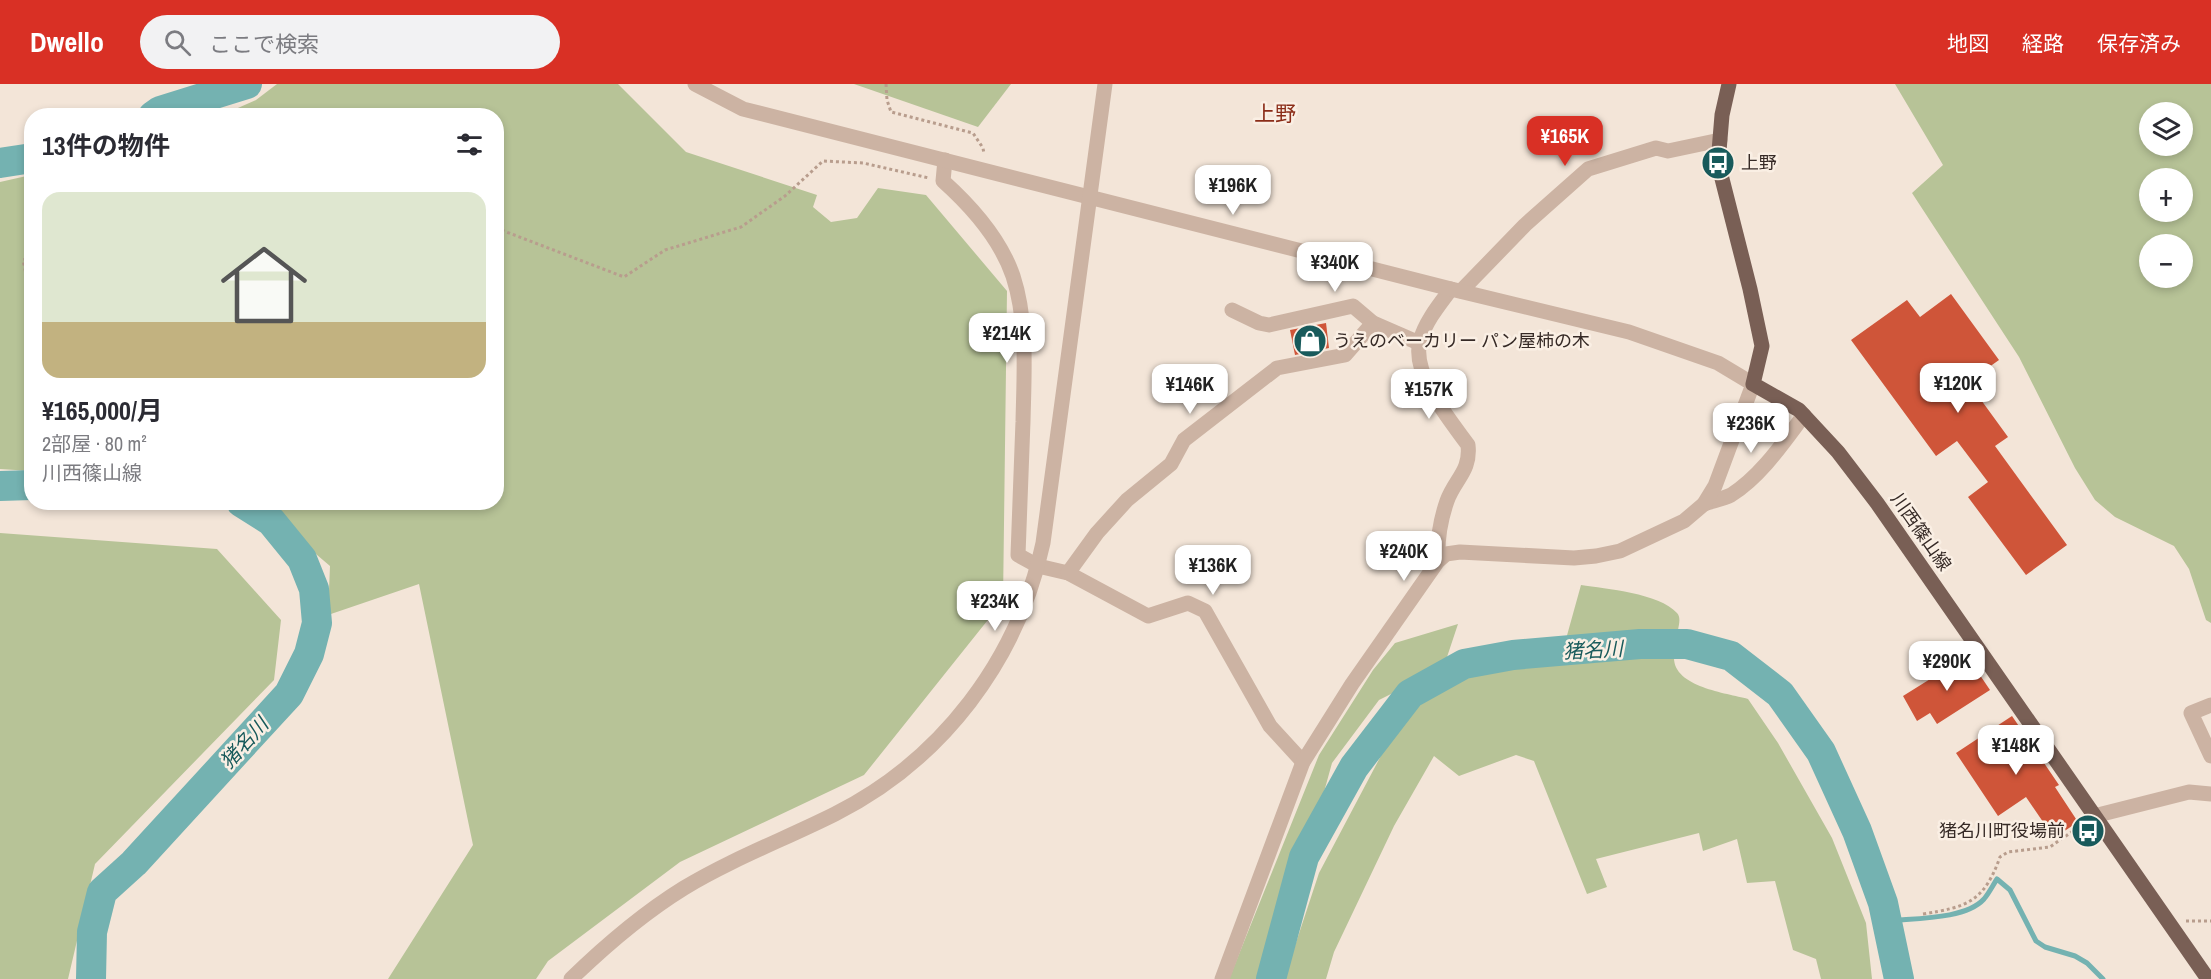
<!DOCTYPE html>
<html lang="ja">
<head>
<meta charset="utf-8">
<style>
  :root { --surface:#fff; --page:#f2f2f3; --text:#2b2b33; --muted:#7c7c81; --accent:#d93025 }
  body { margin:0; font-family:"Archivo Narrow","Noto Sans JP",sans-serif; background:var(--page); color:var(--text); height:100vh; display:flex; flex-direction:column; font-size:22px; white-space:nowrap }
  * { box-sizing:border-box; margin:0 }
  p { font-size:20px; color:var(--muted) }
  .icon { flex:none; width:33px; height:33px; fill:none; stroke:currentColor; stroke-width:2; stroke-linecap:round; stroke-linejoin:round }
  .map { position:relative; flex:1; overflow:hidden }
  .sheet { position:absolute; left:24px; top:24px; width:480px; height:402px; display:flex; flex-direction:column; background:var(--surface); border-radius:24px; box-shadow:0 3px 9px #0003 }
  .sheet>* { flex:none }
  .fabs { position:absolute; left:2139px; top:18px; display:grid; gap:12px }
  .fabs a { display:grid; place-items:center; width:54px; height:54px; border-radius:50%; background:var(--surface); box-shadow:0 3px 9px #0003; font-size:30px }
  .price { position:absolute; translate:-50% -51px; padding:0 14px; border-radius:12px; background:#fff; color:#222; font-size:20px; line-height:39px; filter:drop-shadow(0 2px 3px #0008) }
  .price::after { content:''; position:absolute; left:50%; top:36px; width:18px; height:14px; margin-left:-9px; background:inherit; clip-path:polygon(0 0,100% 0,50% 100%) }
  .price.active { background:var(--accent); color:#fff }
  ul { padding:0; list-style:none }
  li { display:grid; align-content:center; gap:12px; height:318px; padding:0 18px }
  li span { display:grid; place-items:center; height:186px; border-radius:18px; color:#555 }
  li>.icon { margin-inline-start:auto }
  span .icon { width:108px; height:108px; fill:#fffc; stroke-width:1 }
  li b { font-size:26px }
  h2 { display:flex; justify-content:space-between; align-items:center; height:72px; padding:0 18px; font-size:26px }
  header { display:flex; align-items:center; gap:36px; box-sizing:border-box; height:84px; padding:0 30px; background:var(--accent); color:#fff }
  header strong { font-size:28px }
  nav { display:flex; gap:33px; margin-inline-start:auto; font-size:21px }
  .search { width:420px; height:54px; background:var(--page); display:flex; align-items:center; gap:15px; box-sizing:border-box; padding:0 21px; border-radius:33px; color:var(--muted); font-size:22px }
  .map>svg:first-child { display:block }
</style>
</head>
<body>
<header>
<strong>Dwello</strong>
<div class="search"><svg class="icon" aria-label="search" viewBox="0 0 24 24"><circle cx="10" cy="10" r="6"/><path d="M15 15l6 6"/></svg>ここで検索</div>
<nav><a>地図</a><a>経路</a><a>保存済み</a></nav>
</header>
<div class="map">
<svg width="2211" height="895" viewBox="0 0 2211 895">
  <rect width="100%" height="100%" fill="#f3e5d8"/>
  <g fill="#b7c397" fill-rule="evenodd">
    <polygon points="277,0 618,0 686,68 817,111 813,123 831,138 857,134 878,104 926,111 1007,207 1003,517 864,691 680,778 548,877 536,895 388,895 473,761 419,500 328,531 330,482 256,419 496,418 496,32 222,31 256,16"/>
    <polygon points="854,0 1011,0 978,43"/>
    <path d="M1895,0h316v539l-5,-3 -17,-51 -15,-23 -59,-29 -20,-17 -20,-32 -56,-111 -107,-164 31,-28zM2150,28h32v34h-32zM2150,94h32v34h-32zM2182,160v34h-32v-34z"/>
    <polygon points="31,91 31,387 0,385 0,98"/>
    <polygon points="0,449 217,465 281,536 274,596 95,780 68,895 0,895"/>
    <path d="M1581,501c25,4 78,8 96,28 4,4 2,11 1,17 -1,9 -4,18 -4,27 -1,30 52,36 74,42l30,44 54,95 34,85 6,56h-51l-5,-20 -23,-9 -18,-69 -28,2 -10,-44 -34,12 -4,-18 -103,26 11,28 -20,7 -53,-133 -18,-6 -57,21 -25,-20 -40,70 -60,126 -8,27h-42l35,-106 84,-159 66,-45 92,-12z"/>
    <polygon points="1458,540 1445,579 1433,589 1379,616 1332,679 1319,726 1288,788 1259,895 1229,895 1319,671 1373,586 1395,559"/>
  </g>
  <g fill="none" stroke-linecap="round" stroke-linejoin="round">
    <path stroke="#74b2b1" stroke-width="5" d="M1887,837c26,-3 78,-1 97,-22 5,-6 9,-14 13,-20l13,11 26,51 9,6 30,9 12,7 16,16"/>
    <g stroke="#74b2b1" stroke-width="30">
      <polyline points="153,32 160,27 247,0"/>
      <polyline points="0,79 32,74"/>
      <polyline points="0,402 32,401"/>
      <polyline points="91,895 92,848 102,808 134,779 289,610 309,570 317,539 314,505 302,475 271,437 241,418"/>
      <polyline points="1271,895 1304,773 1354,683 1410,610 1464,580 1513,571 1640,560 1687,560 1731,572 1780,610 1821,668 1857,747 1883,819 1899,895"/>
    </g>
  </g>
  <g fill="#cf5539">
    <polygon points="1951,210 1999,276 1968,298 2008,353 1995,362 2067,461 2026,491 1968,413 1988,398 1957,357 1936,372 1851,256 1907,216 1920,233"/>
    <polygon points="1326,239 1329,264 1295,271 1290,246"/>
    <polygon points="1967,572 1990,606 1937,640 1930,629 1917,637 1903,612"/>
    <polygon points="2012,632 2059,701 2055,703 2078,738 2054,754 2026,713 1998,732 1956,669"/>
  </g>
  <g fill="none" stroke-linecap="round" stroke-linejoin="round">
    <g stroke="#b89d8d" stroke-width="3" stroke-dasharray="3 3" stroke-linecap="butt">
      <polyline points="886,0 887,16 891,28 973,49 983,64 984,70"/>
      <polyline points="496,144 624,193 665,166 741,143 785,112 823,77 863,79 929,94"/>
      <polyline points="32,173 23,176 26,190 32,197"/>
      <path d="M1923,830c44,-7 61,-12 77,-57l8,-5 42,-5 33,-23"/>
      <polyline points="2186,837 2211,837"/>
    </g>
    <g stroke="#ccb3a3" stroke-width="15">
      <path d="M945,76l-2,21c29,26 57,57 70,95 15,46 11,97 10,146 -2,44 -3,88 -5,133l20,11 30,7 80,43 40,-13 17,8 65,115 33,36"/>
      <polyline points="1461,207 1525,141 1588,85 1656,64 1668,67 1720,56"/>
      <polyline points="1232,226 1259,239 1269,241 1353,222 1373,239 1419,259"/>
      <path d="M1704,420c8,-3 19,-5 27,-9 30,-19 52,-52 73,-80"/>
      <path d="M1438,477c-1,-21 2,-40 9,-60 8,-22 24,-30 21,-56 -18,-25 -57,-71 -48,-104 5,-19 19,-36 31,-52"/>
      <polyline points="1068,489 1097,449 1127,416 1171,380 1184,356 1277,284 1345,271 1373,239"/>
      <polyline points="2211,621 2191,629 2211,672"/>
      <polyline points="2094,732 2189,708 2211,710"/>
    </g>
    <g stroke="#ccb3a3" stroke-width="15">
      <polyline points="695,0 743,25 1451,205 1629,248 1718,279 1753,300 1715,402 1704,420 1684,437 1620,467 1596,472 1574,474 1460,468 1446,470 1438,477 1352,600 1303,678 1222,895"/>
      <path d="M571,895c35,-34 71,-65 113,-91 48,-29 101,-49 151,-74 107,-54 183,-154 208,-271l62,-459"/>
    </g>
    <polyline stroke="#795f55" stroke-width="15" points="1729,0 1722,31 1718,79 1750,205 1762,262 1753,300 1799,326 1838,368 1877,419 2208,895"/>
  </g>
  <defs>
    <g id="bus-disc" transform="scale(1.725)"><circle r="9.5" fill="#185a5b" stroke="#faefe4"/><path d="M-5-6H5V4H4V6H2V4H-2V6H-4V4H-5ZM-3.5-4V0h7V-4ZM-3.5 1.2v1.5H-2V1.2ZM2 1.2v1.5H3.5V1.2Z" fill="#fff"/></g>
    <g id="shop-disc" transform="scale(1.725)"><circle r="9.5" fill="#185a5b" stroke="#faefe4"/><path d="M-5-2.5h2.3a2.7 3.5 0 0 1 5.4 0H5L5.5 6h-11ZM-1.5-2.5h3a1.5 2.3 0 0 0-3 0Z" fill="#fff"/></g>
  </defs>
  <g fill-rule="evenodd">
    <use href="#bus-disc" x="1718" y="79"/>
    <use href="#shop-disc" x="1310" y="257"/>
    <use href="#bus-disc" x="2088" y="747"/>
  </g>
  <g text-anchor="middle" stroke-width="5" stroke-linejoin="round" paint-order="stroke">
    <g font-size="18" fill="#362a26" stroke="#faefe4" text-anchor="start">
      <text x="1741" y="85">上野</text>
      <text x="1333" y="263">うえのベーカリー パン屋柿の木</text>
      <text x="2065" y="753" text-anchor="end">猪名川町役場前</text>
    </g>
    <g font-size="18" fill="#362a26" stroke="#faefe4">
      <text transform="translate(1921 448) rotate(55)" y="6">川西篠山線</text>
    </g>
    <g font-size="20" font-style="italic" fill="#185a5b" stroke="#faefe4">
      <text transform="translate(1593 566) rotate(-3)" y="7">猪名川</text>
      <text transform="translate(244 659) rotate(-48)" y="7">猪名川</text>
    </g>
    <g font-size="21" fill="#8b2d18" stroke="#faefe4">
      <text x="1275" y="37">上野</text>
    </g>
  </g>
</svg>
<div class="fabs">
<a><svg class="icon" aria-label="layers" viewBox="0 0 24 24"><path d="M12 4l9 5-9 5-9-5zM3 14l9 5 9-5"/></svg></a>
<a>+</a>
<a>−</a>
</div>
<b class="price active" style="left:1565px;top:83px">¥165K</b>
<b class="price" style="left:1233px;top:132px">¥196K</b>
<b class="price" style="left:1335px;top:209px">¥340K</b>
<b class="price" style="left:1007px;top:280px">¥214K</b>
<b class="price" style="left:1958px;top:330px">¥120K</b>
<b class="price" style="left:1190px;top:331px">¥146K</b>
<b class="price" style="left:1429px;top:336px">¥157K</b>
<b class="price" style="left:1751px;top:370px">¥236K</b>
<b class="price" style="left:1404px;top:498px">¥240K</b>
<b class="price" style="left:1213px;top:512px">¥136K</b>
<b class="price" style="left:995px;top:548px">¥234K</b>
<b class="price" style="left:1947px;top:608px">¥290K</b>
<b class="price" style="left:2016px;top:692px">¥148K</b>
<section class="sheet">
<h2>13件の物件<svg class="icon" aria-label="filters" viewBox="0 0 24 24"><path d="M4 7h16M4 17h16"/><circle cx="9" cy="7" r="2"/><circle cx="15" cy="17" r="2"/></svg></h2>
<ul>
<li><span style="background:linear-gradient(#dfe7d0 70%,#c2b280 0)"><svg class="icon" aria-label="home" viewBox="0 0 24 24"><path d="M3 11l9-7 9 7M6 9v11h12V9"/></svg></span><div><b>¥165,000/月</b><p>2部屋 · 80 m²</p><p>川西篠山線</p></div></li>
</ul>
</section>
</div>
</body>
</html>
